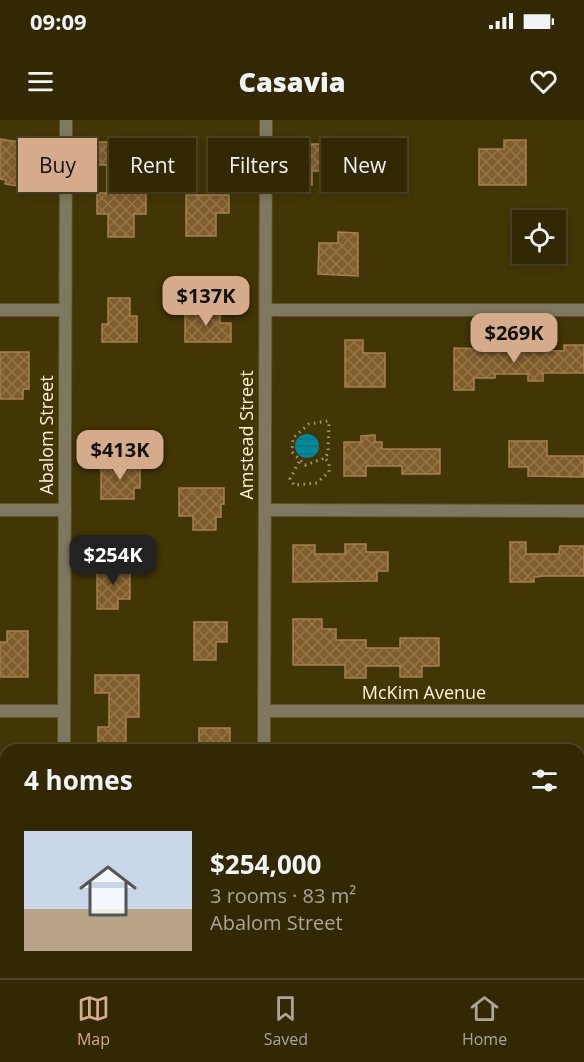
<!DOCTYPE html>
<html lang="en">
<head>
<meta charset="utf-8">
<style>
  :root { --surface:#322804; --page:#3d3413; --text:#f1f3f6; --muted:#a8a69a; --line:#4d4426; --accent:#d6ab8b }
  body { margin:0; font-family:"Open Sans",sans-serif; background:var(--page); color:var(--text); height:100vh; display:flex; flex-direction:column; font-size:22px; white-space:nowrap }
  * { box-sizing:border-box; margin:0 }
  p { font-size:20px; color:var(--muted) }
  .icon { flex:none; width:33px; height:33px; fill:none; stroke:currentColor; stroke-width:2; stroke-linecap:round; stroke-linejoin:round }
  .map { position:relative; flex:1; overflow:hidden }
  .panel { position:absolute; left:0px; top:624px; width:585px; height:234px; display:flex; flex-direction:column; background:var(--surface); border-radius:18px 18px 0 0; box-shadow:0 3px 9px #0003,0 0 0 2px var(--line) }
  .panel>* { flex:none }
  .guide { position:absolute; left:18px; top:18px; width:549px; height:54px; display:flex; gap:12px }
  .tools { position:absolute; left:512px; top:90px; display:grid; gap:12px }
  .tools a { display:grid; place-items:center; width:54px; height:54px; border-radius:0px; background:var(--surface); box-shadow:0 3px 9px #0003,0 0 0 2px var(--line); font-size:30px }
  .price { position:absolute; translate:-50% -51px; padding:0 14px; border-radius:12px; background:var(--accent); color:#111; font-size:20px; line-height:39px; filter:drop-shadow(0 2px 3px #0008) }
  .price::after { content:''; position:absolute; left:50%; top:36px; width:18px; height:14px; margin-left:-9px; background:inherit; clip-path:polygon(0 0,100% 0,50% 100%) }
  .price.on { background:#222; color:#fff }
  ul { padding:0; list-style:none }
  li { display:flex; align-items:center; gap:18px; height:150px; padding:0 24px }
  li+li { border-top:2px solid var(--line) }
  li span { display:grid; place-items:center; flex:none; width:168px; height:120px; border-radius:0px; color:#555 }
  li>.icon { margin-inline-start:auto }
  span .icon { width:72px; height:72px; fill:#fffc; stroke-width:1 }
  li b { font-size:26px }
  h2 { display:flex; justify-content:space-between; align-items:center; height:72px; padding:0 24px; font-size:26px }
  .tag { padding:0 21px; border-radius:0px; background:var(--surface); box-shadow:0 3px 9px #0003,0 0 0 2px var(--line); font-size:21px; line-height:54px }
  .tag.on { background:var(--accent); color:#111 }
  .status { display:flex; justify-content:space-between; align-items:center; height:42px; padding:0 30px; background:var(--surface); direction:ltr }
  .status svg { height:16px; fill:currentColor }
  header { display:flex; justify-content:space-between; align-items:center; height:78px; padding:0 24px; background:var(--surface); font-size:27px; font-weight:800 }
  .menu { display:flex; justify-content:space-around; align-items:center; height:84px; border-top:2px solid var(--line); background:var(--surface); font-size:16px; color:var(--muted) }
  .menu a { display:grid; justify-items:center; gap:3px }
  .menu .on { color:var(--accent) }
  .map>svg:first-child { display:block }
</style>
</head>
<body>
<div class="status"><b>09:09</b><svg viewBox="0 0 49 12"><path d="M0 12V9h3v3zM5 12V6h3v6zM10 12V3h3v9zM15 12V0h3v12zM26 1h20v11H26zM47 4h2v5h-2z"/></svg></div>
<header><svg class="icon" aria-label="menu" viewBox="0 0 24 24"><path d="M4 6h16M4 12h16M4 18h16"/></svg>Casavia<svg class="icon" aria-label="heart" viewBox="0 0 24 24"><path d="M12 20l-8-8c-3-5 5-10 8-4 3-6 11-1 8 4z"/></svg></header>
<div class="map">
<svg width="584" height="858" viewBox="0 0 584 858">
  <defs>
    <pattern id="water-rules" width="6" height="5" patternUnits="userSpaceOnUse" patternTransform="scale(1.5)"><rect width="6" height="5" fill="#00899d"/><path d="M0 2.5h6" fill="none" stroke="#1e6f78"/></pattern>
    <pattern id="building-cross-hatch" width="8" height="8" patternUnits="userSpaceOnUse" patternTransform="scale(1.5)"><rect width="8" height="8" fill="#815d2c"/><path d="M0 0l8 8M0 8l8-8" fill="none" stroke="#94754a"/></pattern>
  </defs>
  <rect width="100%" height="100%" fill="#423506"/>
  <circle fill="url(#water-rules)" cx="307" cy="326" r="12"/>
  <g fill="url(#building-cross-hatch)" stroke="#a68050" stroke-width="1.5">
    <polygon points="0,19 34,24 24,67 5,64 6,60 0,59"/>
    <polygon points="504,20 526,20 526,65 479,65 479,29 504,29"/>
    <polygon points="97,22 143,22 143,43 133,43 133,73 146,73 146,94 134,94 134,117 108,117 108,94 97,94 97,73 107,73 107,45 97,45"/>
    <polygon points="293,24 334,24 334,51 312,51 312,65 293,65"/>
    <polygon points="186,75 229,75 229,93 216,93 216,116 186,116"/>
    <polygon points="338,112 358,113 358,156 318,154 319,123 338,123"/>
    <polygon points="108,178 130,178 130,196 137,196 137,222 102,222 102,204 108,204"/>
    <polygon points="185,191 220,191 220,203 231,203 231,222 185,222"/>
    <polygon points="345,220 363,220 363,233 385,233 385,267 345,267"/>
    <polygon points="564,225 584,225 584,253 543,253 543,261 528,261 528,254 495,254 495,258 474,258 474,270 454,270 454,228 564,231"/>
    <polygon points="0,232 29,232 29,269 23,269 23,279 0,279"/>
    <polygon points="375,315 375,322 382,322 382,329 440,329 440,354 402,354 402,346 366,346 366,356 344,356 344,322 361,322 361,316"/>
    <polygon points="509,321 547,321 547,336 584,336 584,357 528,356 528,347 509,347"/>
    <polygon points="101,345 140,345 140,368 134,368 134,379 101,379"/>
    <polygon points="179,368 224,368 224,384 221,384 221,397 216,397 216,410 193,410 193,396 179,396"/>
    <polygon points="510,422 526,422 526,434 559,434 560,426 584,426 584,456 544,456 534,457 534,462 510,462"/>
    <polygon points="345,424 366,424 366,432 388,432 388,451 377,451 377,461 293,462 293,425 315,425 315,434 345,434"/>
    <polygon points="97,447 130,447 130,479 118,479 118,489 97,489"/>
    <polygon points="293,499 322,499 322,509 336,509 336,520 366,520 366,528 400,528 400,518 439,518 439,546 422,546 422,557 400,557 400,546 366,546 366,558 345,558 345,545 293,545"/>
    <polygon points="194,502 227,502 227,522 216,522 216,540 194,540"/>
    <polygon points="7,511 28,511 28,557 0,557 0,522 7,522"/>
    <polygon points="95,555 139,555 139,597 126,597 126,630 98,630 98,607 109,607 109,573 95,573"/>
    <rect x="199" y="608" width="31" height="22"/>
  </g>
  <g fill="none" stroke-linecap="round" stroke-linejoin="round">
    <g stroke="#605427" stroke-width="14">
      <g id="minor">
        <polyline points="0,190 65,190"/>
        <polyline points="266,190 584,190"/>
        <polyline points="0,390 65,390"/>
        <polyline points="265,390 584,391"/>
        <polyline points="0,591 64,591"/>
        <polyline points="264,591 584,591"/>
        <polyline points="64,630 66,0"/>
        <polyline points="264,630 266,0"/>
        <polyline points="63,858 63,852"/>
        <polyline points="264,858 264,852"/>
        <polyline points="473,858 473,852"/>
      </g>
    </g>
    <g stroke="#605427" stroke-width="14">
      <g id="tertiary">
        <polyline points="0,791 6,791"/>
        <polyline points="579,791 584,791"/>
        <polyline points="0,826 6,826"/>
        <polyline points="579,826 584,826"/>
      </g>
    </g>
    <polyline stroke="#a79c77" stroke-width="3" stroke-dasharray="1.5 4.5" stroke-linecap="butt" points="299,342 290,359 294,365 317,363 329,352 329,343 325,338 328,333 329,304 328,301 309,304 293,318 292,332 305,345 325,338"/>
    <use href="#minor" stroke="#7f7860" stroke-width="12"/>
    <use href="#tertiary" stroke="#7f7860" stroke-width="12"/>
  </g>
  <g text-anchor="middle" stroke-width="4.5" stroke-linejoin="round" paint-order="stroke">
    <g font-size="18" fill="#fdf4d6" stroke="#423506">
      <text transform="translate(47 315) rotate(-90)" y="6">Abalom Street</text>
      <text transform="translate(247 315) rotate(-90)" y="6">Amstead Street</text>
      <text x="424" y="579">McKim Avenue</text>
    </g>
  </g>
</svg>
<div class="tools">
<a><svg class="icon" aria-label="locate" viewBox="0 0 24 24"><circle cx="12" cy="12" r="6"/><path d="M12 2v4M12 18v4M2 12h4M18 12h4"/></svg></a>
</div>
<b class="price" style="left:206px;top:207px">$137K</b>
<b class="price" style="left:514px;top:244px">$269K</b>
<b class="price" style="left:120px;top:361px">$413K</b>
<b class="price on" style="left:113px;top:466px">$254K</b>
<div class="guide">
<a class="tag on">Buy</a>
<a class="tag">Rent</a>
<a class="tag">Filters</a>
<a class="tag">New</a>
</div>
<section class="panel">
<h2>4 homes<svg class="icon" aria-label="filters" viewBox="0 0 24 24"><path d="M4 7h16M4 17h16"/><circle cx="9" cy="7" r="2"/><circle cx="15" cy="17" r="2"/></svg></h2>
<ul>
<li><span style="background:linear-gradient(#c9d6e8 65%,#b9a48a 0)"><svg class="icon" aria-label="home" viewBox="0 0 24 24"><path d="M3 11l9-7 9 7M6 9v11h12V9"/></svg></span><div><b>$254,000</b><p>3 rooms · 83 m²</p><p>Abalom Street</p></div></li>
</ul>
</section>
</div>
<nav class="menu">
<a class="on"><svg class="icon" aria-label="map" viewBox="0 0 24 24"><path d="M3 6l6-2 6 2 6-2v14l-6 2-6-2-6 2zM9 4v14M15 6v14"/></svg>Map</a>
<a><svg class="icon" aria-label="saved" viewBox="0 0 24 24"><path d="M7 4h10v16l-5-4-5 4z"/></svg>Saved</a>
<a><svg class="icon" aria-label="home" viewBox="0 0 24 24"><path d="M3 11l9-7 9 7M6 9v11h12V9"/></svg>Home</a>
</nav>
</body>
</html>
